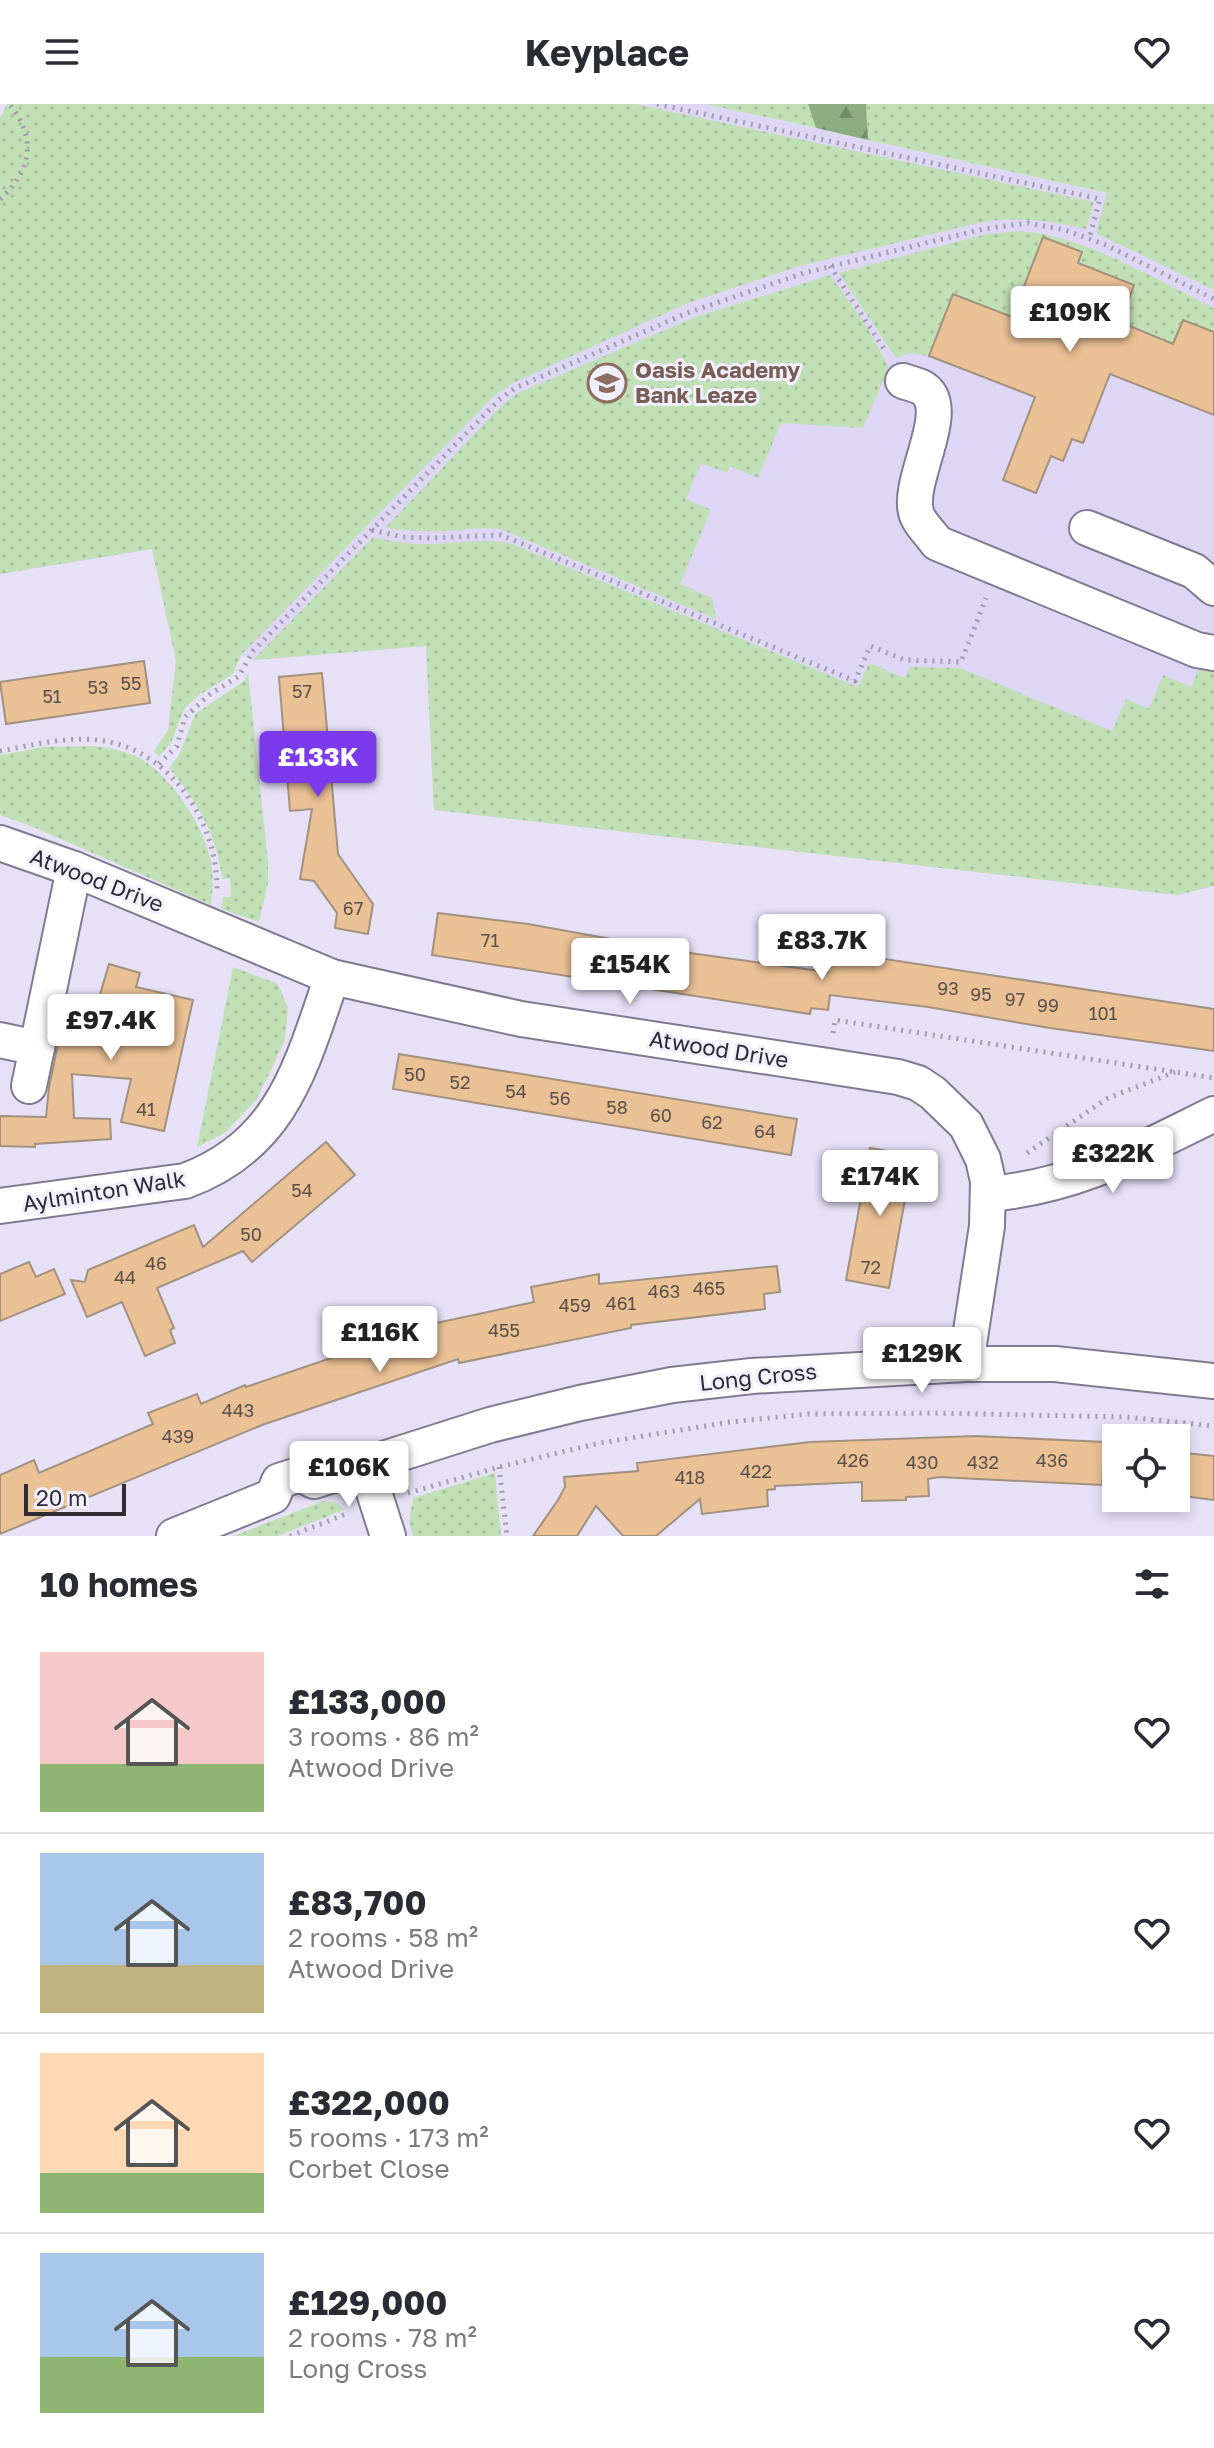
<!DOCTYPE html>
<html lang="en">
<head>
<meta charset="utf-8">
<style>
  :root { --surface:#fff; --page:#f2f2f3; --text:#2b2b33; --muted:#7c7c81; --line:#e1e1e2; --accent:#7c3aed }
  body { margin:0; font-family:"Golos Text",sans-serif; background:var(--page); color:var(--text); height:100vh; display:flex; flex-direction:column; font-size:30px; white-space:nowrap }
  * { box-sizing:border-box; margin:0 }
  p { font-size:26px; color:var(--muted) }
  .icon { flex:none; width:44px; height:44px; fill:none; stroke:currentColor; stroke-width:2; stroke-linecap:round; stroke-linejoin:round }
  .map { position:relative; height:1432px; overflow:hidden }
  .details { display:flex; flex-direction:column; background:var(--surface); flex:1 }
  .details>* { flex:none }
  .buttons { position:absolute; left:1102px; top:1320px; display:grid; gap:16px }
  .buttons a { display:grid; place-items:center; width:88px; height:88px; border-radius:0px; background:var(--surface); box-shadow:0 4px 12px #0003; font-size:40px }
  .scale { position:absolute; left:24px; bottom:20px; width:102px; box-sizing:border-box; padding-left:8px; border:4px solid #2d2b34; border-top:0; font-size:22px; line-height:28px; white-space:nowrap; color:#2d2b34; -webkit-text-stroke:6px #f3f0fe; paint-order:stroke }
  .price { position:absolute; translate:-50% -68px; padding:0 18px; border-radius:8px; background:#fff; color:#222; font-size:26px; line-height:52px; filter:drop-shadow(0 2px 4px #0008) }
  .price::after { content:''; position:absolute; left:50%; top:48px; width:24px; height:18px; margin-left:-12px; background:inherit; clip-path:polygon(0 0,100% 0,50% 100%) }
  .price.current { background:var(--accent); color:#fff }
  ul { padding:0; list-style:none }
  li { display:flex; align-items:center; gap:24px; height:200px; padding:0 40px }
  li+li { border-top:2px solid var(--line) }
  li span { display:grid; place-items:center; flex:none; width:224px; height:160px; border-radius:0px; color:#555 }
  li>.icon { margin-inline-start:auto }
  span .icon { width:96px; height:96px; fill:#fffc; stroke-width:1 }
  li b { font-size:34px }
  h2 { display:flex; justify-content:space-between; align-items:center; height:96px; padding:0 40px; font-size:34px }
  header { display:flex; justify-content:space-between; align-items:center; height:104px; padding:0 40px; background:var(--surface); font-size:36px; font-weight:700 }
  .map>svg:first-child { display:block }
</style>
</head>
<body>
<header><svg class="icon" aria-label="menu" viewBox="0 0 24 24"><path d="M4 6h16M4 12h16M4 18h16"/></svg>Keyplace<svg class="icon" aria-label="heart" viewBox="0 0 24 24"><path d="M12 20l-8-8c-3-5 5-10 8-4 3-6 11-1 8 4z"/></svg></header>
<div class="map">
<svg width="1214" height="1432" viewBox="0 0 1214 1432">
  <defs>
    <pattern id="grass-dots" width="8" height="8" patternUnits="userSpaceOnUse" patternTransform="scale(2)"><rect width="8" height="8" fill="#c2e0b6"/><path d="M2 2h.1M6 6h.1" fill="none" stroke="#a7c09d" stroke-width="1.8" stroke-linecap="round"/></pattern>
    <pattern id="forest-firs" width="22" height="20" patternUnits="userSpaceOnUse" patternTransform="scale(2)"><rect width="22" height="20" fill="#8bad7f"/><path d="M5 1l3.5 6h-7zM16 11l3.5 6h-7z" fill="#728d69"/></pattern>
  </defs>
  <rect width="100%" height="100%" fill="#e7e1f8"/>
  <polygon fill="#ded6f5" points="7,0 705,0 1214,113 1214,782 1177,791 434,706 426,542 253,556 242,550 176,557 152,445 0,470 0,14"/>
  <g fill="url(#grass-dots)">
    <path d="M7,0h629l458,98 -8,27c-34,-8 -63,-12 -99,-8l-187,45 -112,37 -175,80 -20,14 -251,257 -9,20 -35,22 -14,13 -13,34 -12,14 -5,-6 14,-21 8,-69 -24,-112 -152,25v-456z"/>
    <polygon points="705,0 808,0 816,24"/>
    <polygon points="866,0 1214,0 1214,186 1096,129 1107,89 868,36"/>
    <path d="M1019,127c64,4 129,45 188,73l7,5v23l-31,-12 -10,24 -52,-24 -43,-57 4,-11 -39,-15 -14,36 -6,48 -70,-27 -24,62 -19,-3 -14,5 -57,-85 147,-39z"/>
    <path d="M830,171l34,47 25,45 -26,61 -82,-5 -23,55 -28,-12 -3,7 -26,-10 -15,36 25,11 -31,74 32,14 4,21 -216,-90c-18,-2 -33,1 -51,2 -22,1 -43,0 -64,-3l118,-124 15,-11 177,-76z"/>
    <path d="M373,433c17,4 33,7 50,7 31,1 59,-7 89,0l346,143 11,-24 36,15 5,-11 50,1 152,63 14,-32 23,10 14,-34 28,12 10,-23 13,2v220l-37,9 -743,-85 -8,-164 -173,14z"/>
    <path d="M248,569l20,188v22l-9,39 -38,-13 2,-12h8l-1,-19 -8,1c-5,-44 -25,-78 -53,-111l10,-13 16,-41 49,-33z"/>
    <path d="M93,642c14,2 29,4 43,10 35,18 71,73 76,112 2,12 0,25 -1,37l-180,-79 -31,-11v-60l44,-8z"/>
    <polygon points="233,863 278,880 288,904 285,936 257,995 225,1029 197,1043"/>
    <polygon points="495,1369 501,1432 413,1432 409,1418 413,1394"/>
    <polygon points="323,1397 338,1399 344,1406 278,1432 234,1432"/>
  </g>
  <polygon fill="url(#forest-firs)" points="808,0 866,0 868,36 816,24"/>
  <g fill="#eac095" stroke="#a2917f" stroke-width="2">
    <polygon points="1043,133 1082,148 1078,159 1134,181 1120,218 1173,240 1183,216 1214,228 1214,311 1110,270 1083,339 1072,335 1063,357 1051,352 1036,389 1003,376 1035,293 929,252 953,190 1012,213"/>
    <polygon points="144,557 150,599 6,620 0,578"/>
    <polygon points="322,569 338,750 373,800 368,830 335,824 337,809 314,777 300,775 312,705 290,707 279,573"/>
    <polygon points="438,809 528,820 683,848 828,868 830,850 845,852 846,849 1214,905 1214,947 1050,924 928,903 830,891 828,906 811,904 810,910 432,851"/>
    <polygon points="109,860 140,869 136,883 193,896 164,1027 121,1018 131,975 72,970 74,1014 110,1015 111,1035 35,1040 35,1043 0,1042 0,1012 46,1013 49,983 66,902 94,911"/>
    <polygon points="399,950 797,1015 791,1051 393,985"/>
    <polygon points="326,1038 355,1071 252,1158 243,1147 157,1184 174,1224 170,1226 175,1239 145,1252 122,1198 87,1213 71,1176 85,1178 88,1166 194,1121 203,1143"/>
    <polygon points="870,1044 913,1051 889,1184 846,1176"/>
    <polygon points="29,1158 36,1173 54,1165 65,1190 0,1217 0,1170"/>
    <polygon points="777,1162 780,1188 764,1190 765,1205 631,1221 631,1224 459,1259 458,1255 262,1321 0,1430 0,1371 34,1356 39,1369 153,1320 148,1309 197,1290 201,1300 245,1281 246,1283 334,1253 330,1239 396,1216 397,1221 426,1214 427,1221 534,1198 531,1183 599,1170 599,1180"/>
    <polygon points="976,1332 1104,1338 1102,1381 939,1373 928,1375 929,1392 906,1393 906,1396 862,1397 862,1378 775,1382 775,1385 767,1386 768,1402 702,1410 700,1395 656,1432 623,1432 596,1402 577,1432 533,1432 558,1396 565,1383 564,1373 638,1367 637,1359 810,1338"/>
    <polygon points="1176,1348 1214,1352 1214,1396 1176,1391"/>
  </g>
  <g fill="none" stroke-linecap="round" stroke-linejoin="round">
    <g stroke="#807b90" stroke-width="38">
      <g id="minor">
        <path d="M903,277c6,2 13,4 18,6 35,19 -14,91 -5,125 2,10 15,22 21,31l260,107 17,3"/>
        <polyline points="1087,424 1194,467 1214,484"/>
        <polyline points="0,739 74,765 332,873 521,915 828,962 898,973 918,979 933,989 966,1021 983,1055 988,1077 987,1122 966,1260"/>
        <polyline points="0,936 37,944"/>
        <polyline points="29,982 74,765"/>
        <path d="M989,1090c88,-8 148,-42 225,-80"/>
        <path d="M0,1102l185,-25c98,-36 116,-115 147,-204"/>
        <polyline points="365,1360 388,1432"/>
        <polyline points="174,1432 273,1392 279,1377 301,1370 314,1377 490,1321 580,1299 672,1281 752,1272 966,1260 1055,1260 1214,1277"/>
      </g>
    </g>
    <g stroke="#a09cad" stroke-width="5" stroke-dasharray="2 6" stroke-linecap="butt">
      <polyline points="657,0 1100,95 1089,135"/>
      <path d="M0,95c32,-28 37,-62 9,-95"/>
      <polyline points="830,162 886,248"/>
      <polyline points="372,426 403,433 430,434 501,431 855,577 870,542 905,556 961,558 986,494"/>
      <path d="M0,647c33,-6 71,-16 105,-10 69,12 114,85 112,152"/>
      <polyline points="159,660 177,642 185,613 209,591 239,572 253,547 499,296 515,284 687,209 804,169 983,125 1028,119 1065,126 1106,141 1214,195"/>
      <polyline points="833,929 835,916 1214,974"/>
      <polyline points="1027,1049 1108,994 1175,968"/>
      <polyline points="499,1363 507,1432"/>
      <polyline points="408,1389 499,1363 600,1339 730,1318 808,1310 931,1309 1126,1313 1214,1322"/>
      <polyline points="290,1432 346,1410"/>
    </g>
    <use href="#minor" stroke="#fff" stroke-width="34"/>
  </g>
  <defs>
    <g id="school-ring" transform="scale(2)"><circle r="9.5" fill="#f3f0fe" stroke="#8d6e63" stroke-width="1.5"/><path d="M0-5L7-2L0 1L-7-2ZM-4 1L0 2.5L4 1V4Q0 6-4 4Z" fill="#8d6e63"/></g>
  </defs>
  <g fill-rule="evenodd">
    <use href="#school-ring" x="607" y="279"/>
  </g>
  <g text-anchor="middle" stroke-width="6" stroke-linejoin="round" paint-order="stroke">
    <g font-size="18" fill="#5c504c">
      <text x="131" y="586">55</text>
      <text x="98" y="590">53</text>
      <text x="302" y="594">57</text>
      <text x="52" y="599">51</text>
      <text x="353" y="811">67</text>
      <text x="490" y="843">71</text>
      <text x="948" y="891">93</text>
      <text x="981" y="897">95</text>
      <text x="1015" y="902">97</text>
      <text x="1048" y="908">99</text>
      <text x="1103" y="916">101</text>
      <text x="415" y="977">50</text>
      <text x="460" y="985">52</text>
      <text x="516" y="994">54</text>
      <text x="560" y="1001">56</text>
      <text x="617" y="1010">58</text>
      <text x="146" y="1012">41</text>
      <text x="661" y="1018">60</text>
      <text x="712" y="1025">62</text>
      <text x="765" y="1034">64</text>
      <text x="302" y="1093">54</text>
      <text x="251" y="1137">50</text>
      <text x="156" y="1166">46</text>
      <text x="871" y="1170">72</text>
      <text x="125" y="1180">44</text>
      <text x="709" y="1191">465</text>
      <text x="664" y="1194">463</text>
      <text x="621" y="1206">461</text>
      <text x="575" y="1208">459</text>
      <text x="504" y="1233">455</text>
      <text x="238" y="1313">443</text>
      <text x="178" y="1339">439</text>
      <text x="853" y="1363">426</text>
      <text x="1052" y="1363">436</text>
      <text x="922" y="1365">430</text>
      <text x="983" y="1365">432</text>
      <text x="756" y="1374">422</text>
      <text x="690" y="1380">418</text>
    </g>
    <g font-size="22" font-weight="bold" fill="#785e54" stroke="#f3f0fe" text-anchor="start">
      <text x="635" y="274">Oasis Academy<tspan x="635" dy="25">Bank Leaze</tspan></text>
    </g>
    <g font-size="22" fill="#2d2b34" stroke="#f3f0fe">
      <text transform="translate(97 776) rotate(21)" y="8">Atwood Drive</text>
      <text transform="translate(719 945) rotate(9)" y="8">Atwood Drive</text>
      <text transform="translate(104 1087) rotate(-9)" y="8">Aylminton Walk</text>
      <text transform="translate(758 1273) rotate(-6)" y="8">Long Cross</text>
    </g>
  </g>
</svg>
<div class="buttons">
<a><svg class="icon" aria-label="locate" viewBox="0 0 24 24"><circle cx="12" cy="12" r="6"/><path d="M12 2v4M12 18v4M2 12h4M18 12h4"/></svg></a>
</div>
<div class="scale">20 m</div>
<b class="price" style="left:1070px;top:250px">£109K</b>
<b class="price current" style="left:318px;top:695px">£133K</b>
<b class="price" style="left:822px;top:878px">£83.7K</b>
<b class="price" style="left:630px;top:902px">£154K</b>
<b class="price" style="left:111px;top:958px">£97.4K</b>
<b class="price" style="left:1113px;top:1091px">£322K</b>
<b class="price" style="left:880px;top:1114px">£174K</b>
<b class="price" style="left:380px;top:1270px">£116K</b>
<b class="price" style="left:922px;top:1291px">£129K</b>
<b class="price" style="left:349px;top:1405px">£106K</b>
</div>
<section class="details">
<h2>10 homes<svg class="icon" aria-label="filters" viewBox="0 0 24 24"><path d="M4 7h16M4 17h16"/><circle cx="9" cy="7" r="2"/><circle cx="15" cy="17" r="2"/></svg></h2>
<ul>
<li><span style="background:linear-gradient(#f6c9c9 70%,#8fb573 0)"><svg class="icon" aria-label="home" viewBox="0 0 24 24"><path d="M3 11l9-7 9 7M6 9v11h12V9"/></svg></span><div><b>£133,000</b><p>3 rooms · 86 m²</p><p>Atwood Drive</p></div><svg class="icon" aria-label="heart" viewBox="0 0 24 24"><path d="M12 20l-8-8c-3-5 5-10 8-4 3-6 11-1 8 4z"/></svg></li>
<li><span style="background:linear-gradient(#a9c7e8 70%,#c2b280 0)"><svg class="icon" aria-label="home" viewBox="0 0 24 24"><path d="M3 11l9-7 9 7M6 9v11h12V9"/></svg></span><div><b>£83,700</b><p>2 rooms · 58 m²</p><p>Atwood Drive</p></div><svg class="icon" aria-label="heart" viewBox="0 0 24 24"><path d="M12 20l-8-8c-3-5 5-10 8-4 3-6 11-1 8 4z"/></svg></li>
<li><span style="background:linear-gradient(#ffd9b3 75%,#8fb573 0)"><svg class="icon" aria-label="home" viewBox="0 0 24 24"><path d="M3 11l9-7 9 7M6 9v11h12V9"/></svg></span><div><b>£322,000</b><p>5 rooms · 173 m²</p><p>Corbet Close</p></div><svg class="icon" aria-label="heart" viewBox="0 0 24 24"><path d="M12 20l-8-8c-3-5 5-10 8-4 3-6 11-1 8 4z"/></svg></li>
<li><span style="background:linear-gradient(#a9c7e8 65%,#8fb573 0)"><svg class="icon" aria-label="home" viewBox="0 0 24 24"><path d="M3 11l9-7 9 7M6 9v11h12V9"/></svg></span><div><b>£129,000</b><p>2 rooms · 78 m²</p><p>Long Cross</p></div><svg class="icon" aria-label="heart" viewBox="0 0 24 24"><path d="M12 20l-8-8c-3-5 5-10 8-4 3-6 11-1 8 4z"/></svg></li>
</ul>
</section>
</body>
</html>
